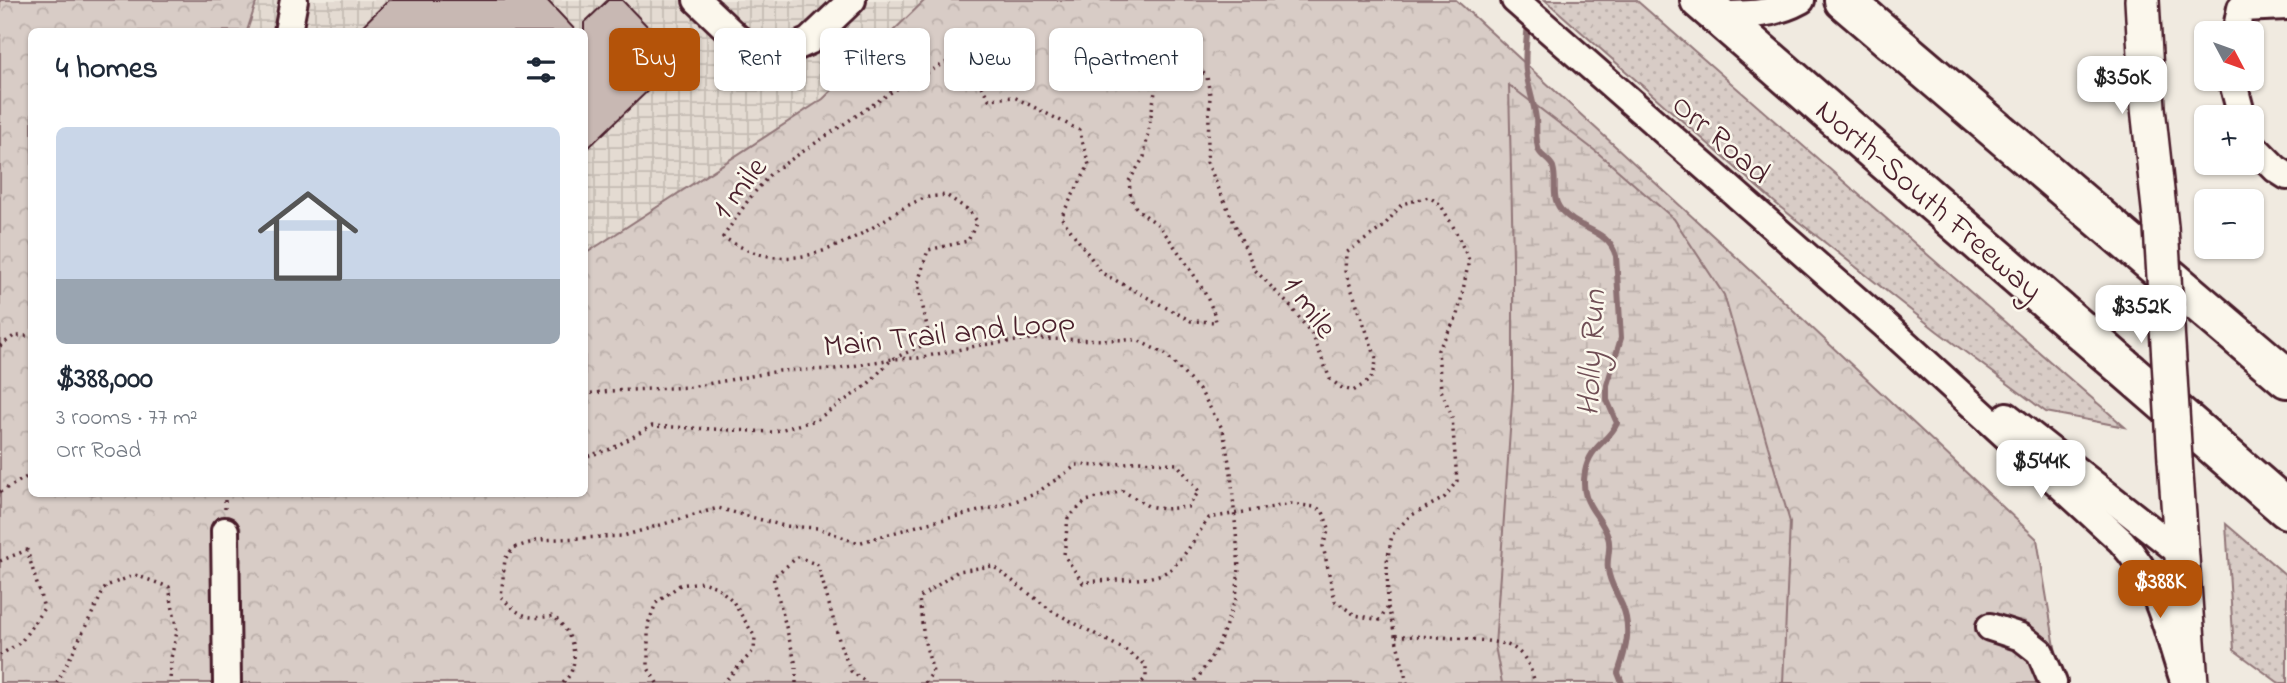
<!DOCTYPE html>
<html lang="en">
<head>
<meta charset="utf-8">
<style>
  :root { --surface:#fff; --page:#f6f6f7; --text:#1f2937; --muted:#747a83; --line:#e0e1e3; --accent:#b45309 }
  body { margin:0; font-family:"Indie Flower",sans-serif; background:var(--page); color:var(--text); height:100vh; display:flex; flex-direction:column; font-size:26px; white-space:nowrap }
  * { box-sizing:border-box; margin:0 }
  p { font-size:23px; color:var(--muted) }
  .icon { flex:none; width:38px; height:38px; fill:none; stroke:currentColor; stroke-width:2; stroke-linecap:round; stroke-linejoin:round }
  .map { position:relative; flex:1; overflow:hidden }
  .panel { position:absolute; left:28px; top:28px; width:560px; height:469px; display:flex; flex-direction:column; background:var(--surface); border-radius:10px; box-shadow:0 2px 5px #0004 }
  .panel>* { flex:none }
  .hud { position:absolute; left:609px; top:28px; width:665px; height:63px; display:flex; gap:14px }
  .needle { width:46px; rotate:131deg }
  .controls { position:absolute; left:2194px; top:21px; display:grid; gap:14px }
  .controls a { display:grid; place-items:center; width:70px; height:70px; border-radius:10px; background:var(--surface); box-shadow:0 2px 5px #0004; font-size:35px }
  .price { position:absolute; translate:-50% -60px; padding:0 16px; border-radius:14px; background:#fff; color:#222; font-size:23px; line-height:46px; filter:drop-shadow(0 2px 4px #0008) }
  .price::after { content:''; position:absolute; left:50%; top:42px; width:21px; height:16px; margin-left:-10px; background:inherit; clip-path:polygon(0 0,100% 0,50% 100%) }
  .price.on { background:var(--accent); color:#fff }
  ul { padding:0; list-style:none }
  li { display:grid; align-content:center; gap:14px; height:371px; padding:0 28px }
  li+li { border-top:2px solid var(--line) }
  li span { display:grid; place-items:center; height:217px; border-radius:10px; color:#555 }
  li>.icon { margin-inline-start:auto }
  span .icon { width:126px; height:126px; fill:#fffc; stroke-width:1 }
  li b { font-size:30px }
  h2 { display:flex; justify-content:space-between; align-items:center; height:84px; padding:0 28px; font-size:30px }
  .tag { padding:0 24px; border-radius:10px; background:var(--surface); box-shadow:0 2px 5px #0004; font-size:24px; line-height:63px }
  .tag.on { background:var(--accent); color:#fff }
  .map>svg:first-child { display:block }
</style>
</head>
<body>
<div class="map">
<svg width="2287" height="683" viewBox="0 0 2287 683">
  <defs>
    <pattern id="industrial-grid" width="8" height="8" patternUnits="userSpaceOnUse" patternTransform="scale(1.75)"><rect width="8" height="8" fill="#e4dbd2"/><path d="M0 4h8M4 0v8" fill="none" stroke="#c5bcb4"/></pattern>
    <pattern id="grass-dots" width="8" height="8" patternUnits="userSpaceOnUse" patternTransform="scale(1.75)"><rect width="8" height="8" fill="#d8ccc6"/><path d="M2 2h.1M6 6h.1" fill="none" stroke="#bbafaa" stroke-width="1.8" stroke-linecap="round"/></pattern>
    <pattern id="forest-crowns" width="20" height="18" patternUnits="userSpaceOnUse" patternTransform="scale(1.75)"><rect width="20" height="18" fill="#d8ccc6"/><path d="M2 6a3 3 0 1 1 6 0M12 15a3 3 0 1 1 6 0" fill="none" stroke="#bbafaa"/></pattern>
    <pattern id="wetland-marsh" width="20" height="14" patternUnits="userSpaceOnUse" patternTransform="scale(1.75)"><rect width="20" height="14" fill="#d8ccc6"/><path d="M1 5h8M5 5V1M11 12h8M15 12V8" fill="none" stroke="#bbafaa"/></pattern>
  </defs>
  <rect width="100%" height="100%" fill="#f0eae0"/>
  <filter id="ink" filterUnits="userSpaceOnUse"><feTurbulence type="fractalNoise" baseFrequency=".0143" numOctaves="2"/><feDisplacementMap in="SourceGraphic" scale="14" xChannelSelector="R" yChannelSelector="G"/><feConvolveMatrix kernelMatrix="1 2 1 2 8 2 1 2 1" color-interpolation-filters="sRGB"/></filter>
  <g filter="url(#ink)">
    <polygon fill="url(#industrial-grid)" points="257,0 925,0 823,99 585,254 584,32 247,32"/>
    <g fill="url(#grass-dots)" stroke="#917678" stroke-width="2">
      <polygon points="1545,0 1636,0 2125,427 2046,412 1937,331 1780,207"/>
      <polygon points="2226,524 2287,576 2287,683 2279,683 2234,650"/>
    </g>
    <polygon fill="url(#forest-crowns)" stroke="#917678" stroke-width="2" points="0,0 257,0 247,31 32,32 32,494 584,494 585,254 823,99 925,0 1456,0 1758,277 2037,539 2061,683 0,683"/>
    <polygon fill="url(#wetland-marsh)" stroke="#917678" stroke-width="2" points="1509,85 1598,153 1674,219 1724,295 1790,522 1783,683 1502,683 1495,646 1513,388 1513,258"/>
    <g fill="none" stroke-linecap="round" stroke-linejoin="round">
      <path stroke="#8c6f72" stroke-width="6" d="M1528,22c-1,16 -4,33 -2,49 2,16 8,31 10,48 1,9 -1,23 3,32 3,6 11,9 14,16 5,17 -4,32 11,46 17,18 44,16 52,43l5,82 -14,47v15l10,23c-8,19 -27,22 -32,49 -6,34 15,40 23,65 4,10 -2,22 0,32 1,13 9,24 14,36 10,23 4,45 -4,68l4,10"/>
    </g>
    <g fill="#c8b8b3" stroke="#4a1f2b" stroke-width="2">
      <polygon points="389,0 547,0 577,32 356,32"/>
      <polygon points="608,0 622,0 680,60 584,152 584,23"/>
    </g>
    <g fill="none" stroke-linecap="round" stroke-linejoin="round">
      <g stroke="#4a1f2b" stroke-width="32">
        <g id="minor">
          <polyline points="697,0 737,38 755,50 789,50 809,41 852,0"/>
          <path d="M1515,0l370,325 236,216c38,42 45,86 62,137"/>
          <path d="M1717,15c30,0 57,0 84,-15"/>
          <polyline points="288,32 294,0"/>
          <polyline points="2236,33 2241,8 2287,6"/>
          <polyline points="2232,79 2242,117"/>
          <polyline points="2252,145 2276,169 2287,176"/>
          <polyline points="2007,416 2182,554"/>
          <polyline points="225,531 227,683"/>
          <polyline points="1990,627 2021,637 2040,652 2053,683"/>
        </g>
      </g>
      <g stroke="#4a1f2b" stroke-width="38">
        <g id="major">
          <polyline points="2142,0 2148,108 2161,227"/>
          <polyline points="2175,460 2191,683"/>
        </g>
      </g>
      <g stroke="#4a1f2b" stroke-width="44">
        <g id="highway">
          <polyline points="1700,0 2287,509"/>
          <polyline points="1844,0 2287,378"/>
        </g>
      </g>
      <g stroke="#4a1f2b" stroke-width="3.5" stroke-dasharray="2 5" stroke-linecap="butt">
        <polyline points="0,346 14,336 32,336"/>
        <polyline points="584,394 611,391 690,387 779,371 835,369 892,359 918,358 981,345 1032,339 1137,340 1165,354 1201,392 1223,430 1231,473 1239,568 1236,598 1218,646 1198,678 1192,683"/>
        <polyline points="0,492 32,474"/>
        <polyline points="225,509 225,494"/>
        <polyline points="0,561 27,550 44,608 21,642 0,655"/>
        <polyline points="1388,607 1407,683"/>
        <path d="M1396,636c21,0 100,2 116,11 14,8 19,21 23,36"/>
        <polyline points="57,683 106,586 135,575 169,587 177,632 171,658 170,683"/>
        <path d="M563,683c21,-20 9,-52 -10,-67 -27,4 -33,0 -52,-19l4,-38 8,-11 26,-8 84,-4 95,-28 66,18 34,2 40,15 66,-19 80,-19 31,-11 42,-29 23,1 41,-5 36,3 22,27 -11,16 -24,2 -16,-3 -25,-15 -37,10 -18,17 -4,37 19,28c24,-6 71,2 90,-16 15,-14 24,-33 36,-49l83,-14 24,3 7,5 6,16 -6,18 12,55 20,14 25,5 8,-13 -1,-45 5,-27 18,-19 34,-18 13,-17 -5,-64 -11,-27 -3,-40 20,-35 11,-55 -15,-32 -14,-24 -11,-7 -27,7 -19,23 -37,26 -1,18 31,87c-1,21 -7,23 -23,33l-11,-3 -12,-9 -17,-43 -22,-29 -36,-37 -48,-108 3,-67 -3,-18 -13,-14 -16,-5 -20,16 -14,83 -15,24c1,7 1,16 4,22 6,11 20,16 28,25 15,20 52,70 55,94l-25,-1 -89,-48 -41,-56 28,-52 -10,-35 -65,-33 -25,2 -20,-33 -18,-6 -58,31 -122,82 -22,26 -26,38c48,31 88,24 136,-2 22,-11 42,-29 66,-37 6,-2 15,-2 21,-3l21,14 10,12 -9,20 -40,9 -10,33 10,49 -4,13 -32,14 -26,27 -50,34 -44,12 -120,-6 -41,23 -27,8"/>
        <polyline points="657,683 648,668 648,624 656,603 680,585 702,582 717,587 732,600 755,637 754,650 723,683"/>
        <polyline points="796,683 796,665 773,577 798,557 818,565 841,647 851,671 867,683"/>
        <polyline points="925,683 933,672 924,639 919,598 958,571 993,566 1052,611 1125,650 1146,665 1146,678 1141,683"/>
      </g>
      <use href="#minor" stroke="#fbf7ec" stroke-width="26"/>
      <use href="#major" stroke="#fbf7ec" stroke-width="33"/>
      <use href="#highway" stroke="#fbf7ec" stroke-width="38"/>
      <g stroke="#4a1f2b" stroke-width="38" stroke-linecap="butt">
        <polyline id="major-bridge" points="2161,227 2175,460"/>
      </g>
      <use href="#major-bridge" stroke="#fbf7ec" stroke-width="33"/>
    </g>
  </g>
  <g text-anchor="middle" stroke-width="5" stroke-linejoin="round" paint-order="stroke">
    <g font-size="32" fill="#4a1f2b" stroke="#fbf7ec">
      <text transform="translate(1722 138) rotate(41)" y="11">Orr Road</text>
      <text transform="translate(738 187) rotate(-52)" y="11">1 mile</text>
      <text transform="translate(1930 199) rotate(41)" y="11">North-South Freeway</text>
      <text transform="translate(1311 306) rotate(54)" y="11">1 mile</text>
      <text transform="translate(949 332) rotate(-6)" y="11">Main Trail and Loop</text>
    </g>
    <g font-size="33" font-style="italic" fill="#704e55" stroke="#fbf7ec">
      <text transform="translate(1589 353) rotate(-87)" y="12">Holly Run</text>
    </g>
  </g>
</svg>
<div class="controls">
<a><svg class="needle" viewBox="-14 -14 28 28"><path d="M0-13l5 13h-10z" fill="#e53935"/><path d="M0 13l5-13h-10z" fill="#747a83"/></svg></a>
<a>+</a>
<a>−</a>
</div>
<b class="price" style="left:2122px;top:116px">$350K</b>
<b class="price" style="left:2141px;top:345px">$352K</b>
<b class="price" style="left:2041px;top:500px">$544K</b>
<b class="price on" style="left:2160px;top:620px">$388K</b>
<div class="hud">
<a class="tag on">Buy</a>
<a class="tag">Rent</a>
<a class="tag">Filters</a>
<a class="tag">New</a>
<a class="tag">Apartment</a>
</div>
<section class="panel">
<h2>4 homes<svg class="icon" aria-label="filters" viewBox="0 0 24 24"><path d="M4 7h16M4 17h16"/><circle cx="9" cy="7" r="2"/><circle cx="15" cy="17" r="2"/></svg></h2>
<ul>
<li><span style="background:linear-gradient(#c9d6e8 70%,#9aa5b1 0)"><svg class="icon" aria-label="home" viewBox="0 0 24 24"><path d="M3 11l9-7 9 7M6 9v11h12V9"/></svg></span><div><b>$388,000</b><p>3 rooms · 77 m²</p><p>Orr Road</p></div></li>
</ul>
</section>
</div>
</body>
</html>
